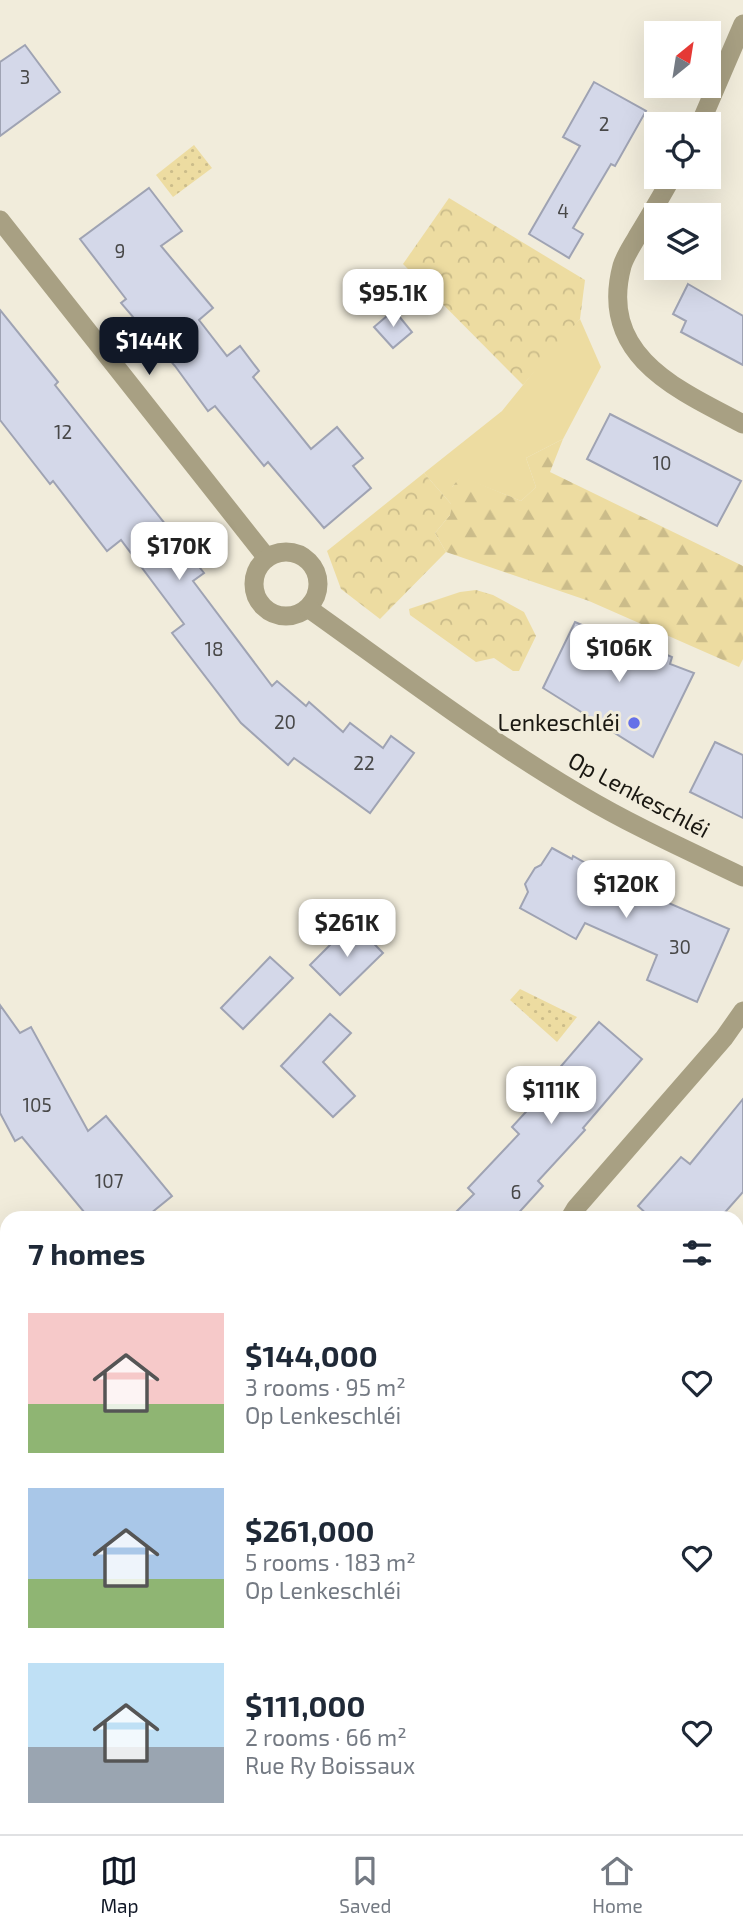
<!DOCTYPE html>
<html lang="en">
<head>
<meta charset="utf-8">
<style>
  :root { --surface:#fff; --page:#f2f2f3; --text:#1f2937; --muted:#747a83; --line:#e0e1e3; --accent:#111827 }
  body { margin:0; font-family:"Exo 2",sans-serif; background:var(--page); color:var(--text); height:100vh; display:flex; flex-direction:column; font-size:26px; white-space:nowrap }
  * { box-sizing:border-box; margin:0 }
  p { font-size:23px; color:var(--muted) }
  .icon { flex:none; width:38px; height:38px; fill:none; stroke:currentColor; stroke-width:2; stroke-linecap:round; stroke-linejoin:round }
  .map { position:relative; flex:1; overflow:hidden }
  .panel { position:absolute; left:0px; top:1211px; width:744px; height:623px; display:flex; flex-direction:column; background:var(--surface); border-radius:21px 21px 0 0; box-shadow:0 7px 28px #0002 }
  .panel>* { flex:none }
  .needle { width:46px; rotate:30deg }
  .controls { position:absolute; left:644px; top:21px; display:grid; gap:14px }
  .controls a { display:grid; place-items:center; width:77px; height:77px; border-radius:0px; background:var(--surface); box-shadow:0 7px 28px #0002; font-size:35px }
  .price { position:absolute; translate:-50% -60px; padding:0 16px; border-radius:14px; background:#fff; color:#222; font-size:23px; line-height:46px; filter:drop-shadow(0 2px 4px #0008) }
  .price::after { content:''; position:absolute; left:50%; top:42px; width:21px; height:16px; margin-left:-10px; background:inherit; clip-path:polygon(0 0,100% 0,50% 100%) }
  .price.current { background:var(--accent); color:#fff }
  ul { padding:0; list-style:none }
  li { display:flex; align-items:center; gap:21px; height:175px; padding:0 28px }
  li span { display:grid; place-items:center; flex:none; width:196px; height:140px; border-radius:0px; color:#555 }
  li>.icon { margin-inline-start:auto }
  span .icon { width:84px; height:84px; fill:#fffc; stroke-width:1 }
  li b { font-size:30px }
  h2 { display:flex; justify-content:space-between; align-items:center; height:84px; padding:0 28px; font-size:30px }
  .tabs { display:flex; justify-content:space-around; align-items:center; height:98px; border-top:2px solid var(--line); background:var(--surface); font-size:19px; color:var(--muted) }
  .tabs a { display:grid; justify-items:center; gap:4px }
  .tabs .current { color:var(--accent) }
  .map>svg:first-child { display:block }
</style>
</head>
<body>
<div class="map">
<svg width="743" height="1834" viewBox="0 0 743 1834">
  <defs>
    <pattern id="forest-firs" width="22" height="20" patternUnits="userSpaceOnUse" patternTransform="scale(1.75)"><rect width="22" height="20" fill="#eddca1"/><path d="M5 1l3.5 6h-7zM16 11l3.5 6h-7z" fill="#cbbc8a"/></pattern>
    <pattern id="park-crowns" width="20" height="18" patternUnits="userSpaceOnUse" patternTransform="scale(1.75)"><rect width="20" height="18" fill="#eddca1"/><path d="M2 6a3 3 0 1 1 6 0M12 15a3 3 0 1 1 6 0" fill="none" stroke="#cbbc8a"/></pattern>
    <pattern id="garden-dots" width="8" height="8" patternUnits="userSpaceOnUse" patternTransform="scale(1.75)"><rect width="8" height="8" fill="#eddca1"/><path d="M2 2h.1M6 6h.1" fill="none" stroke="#cbbc8a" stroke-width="1.8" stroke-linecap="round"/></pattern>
  </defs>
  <rect width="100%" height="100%" fill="#f1ecdb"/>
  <g fill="#eddca1">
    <polygon points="580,319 601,367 563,439 526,458 536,487 521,501 461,477 452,487 452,505 424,473 502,411 553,348"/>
    <polygon points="360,1827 654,1827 662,1834 366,1834"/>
  </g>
  <polygon fill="url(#forest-firs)" points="563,439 550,472 743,566 743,659 739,667 589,601 446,552 435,533 450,515 452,487 461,476 521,501 536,487 526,458"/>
  <g fill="url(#park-crowns)">
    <polygon points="449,198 585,280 580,319 523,385 403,264"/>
    <polygon points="424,473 452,505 450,515 435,533 446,552 380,619 341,589 327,551"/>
    <polygon points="476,590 493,595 524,612 536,636 519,671 513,671 494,658 476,662 410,615 409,609 460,592"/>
  </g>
  <g fill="url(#garden-dots)">
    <polygon points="194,145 212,168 173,197 156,175"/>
    <polygon points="520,989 577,1017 557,1042 510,1000"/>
  </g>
  <g fill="#d4d8e9" stroke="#9fa3b3" stroke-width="2">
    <polygon points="25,45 60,92 0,136 0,62"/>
    <polygon points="594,82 646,111 615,166 611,164 573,228 583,234 569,258 529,234 580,146 563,137"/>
    <polygon points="149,188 182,231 161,246 213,308 199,320 227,356 240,346 259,371 253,377 311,449 337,427 363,458 353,466 371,488 324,528 268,462 264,466 215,406 208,411 175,366 121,303 126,299 80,239"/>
    <polygon points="688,284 743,316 743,365 681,332 686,321 673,314"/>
    <polygon points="0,310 58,382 55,385 204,573 193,581 272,686 277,681 306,706 309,702 343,732 350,723 383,748 391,736 414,753 370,813 294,758 288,765 241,723 172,633 184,624 121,540 107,551 53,481 50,484 0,420"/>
    <polygon points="394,310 412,332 393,348 374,327"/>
    <polygon points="610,414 741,481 717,526 587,459"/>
    <polygon points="575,622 598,632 601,626 672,657 670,664 694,673 653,757 543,688"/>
    <polygon points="715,742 743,755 743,818 690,792"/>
    <polygon points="552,848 572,859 573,856 640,894 641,891 729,929 697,1002 647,980 657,955 585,923 576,939 520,908 528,892 525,884 535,868 541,865"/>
    <polygon points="353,922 383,953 340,995 310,965"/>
    <polygon points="270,957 293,978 243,1029 221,1008"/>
    <polygon points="0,1005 20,1033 31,1027 88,1131 106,1116 172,1196 145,1218 89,1218 22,1137 15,1141 0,1113"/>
    <polygon points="330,1014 351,1033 323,1062 355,1096 333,1117 281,1066"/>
    <polygon points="599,1022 642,1059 583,1128 585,1130 538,1181 543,1186 514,1218 450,1218 474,1194 468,1188 519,1134 512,1127 560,1075 556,1072"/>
    <polygon points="743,1099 743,1192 720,1218 651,1218 638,1206 681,1157 690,1164"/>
  </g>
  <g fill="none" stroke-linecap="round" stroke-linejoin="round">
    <g stroke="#a8a083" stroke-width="19">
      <polyline points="700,124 743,24"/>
      <path d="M672,177c-11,20 -23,40 -35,60 -5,9 -12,19 -15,29 -24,90 56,124 121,158"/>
      <polyline points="0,220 267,558"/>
      <circle cx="286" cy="584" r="32"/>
      <path d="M308,608c90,64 178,131 273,187 52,31 108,56 162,82"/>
      <polyline points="570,1218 576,1208 724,1038 743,1011"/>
      <polyline points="0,1241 7,1257"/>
      <polyline points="737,1611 743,1604"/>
      <polyline points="0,1760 7,1756"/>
      <polyline points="340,1827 347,1834"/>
      <polyline points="696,1827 704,1834"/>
    </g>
  </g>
  <circle fill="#6570e8" stroke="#f1ecdb" stroke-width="2.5" cx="634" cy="723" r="7"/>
  <g text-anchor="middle" stroke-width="6" stroke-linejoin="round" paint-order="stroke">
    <g font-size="19" fill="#484848">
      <text x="25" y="84">3</text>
      <text x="604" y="131">2</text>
      <text x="563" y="218">4</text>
      <text x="120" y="258">9</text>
      <text x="63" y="439">12</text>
      <text x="662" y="470">10</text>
      <text x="214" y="656">18</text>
      <text x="285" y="729">20</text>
      <text x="364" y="770">22</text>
      <text x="680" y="954">30</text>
      <text x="37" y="1112">105</text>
      <text x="109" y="1188">107</text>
      <text x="516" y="1199">6</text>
    </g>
    <g font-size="23" fill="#1a1812" stroke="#f1ecdb" text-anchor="end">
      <text x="620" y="731">Lenkeschléi</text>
    </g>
    <g font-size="23" fill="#1a1812" stroke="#f1ecdb">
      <text transform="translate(639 795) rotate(28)" y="8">Op Lenkeschléi</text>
    </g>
  </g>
</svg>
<div class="controls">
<a><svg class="needle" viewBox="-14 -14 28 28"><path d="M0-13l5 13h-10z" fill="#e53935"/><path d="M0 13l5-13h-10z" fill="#747a83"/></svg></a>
<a><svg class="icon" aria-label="locate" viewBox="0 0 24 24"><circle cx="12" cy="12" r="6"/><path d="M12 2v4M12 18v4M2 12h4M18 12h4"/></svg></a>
<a><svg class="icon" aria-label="layers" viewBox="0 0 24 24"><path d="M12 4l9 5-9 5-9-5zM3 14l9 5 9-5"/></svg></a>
</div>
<b class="price" style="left:393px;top:329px">$95.1K</b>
<b class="price current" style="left:149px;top:377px">$144K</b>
<b class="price" style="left:179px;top:582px">$170K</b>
<b class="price" style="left:619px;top:684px">$106K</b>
<b class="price" style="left:626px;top:920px">$120K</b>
<b class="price" style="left:347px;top:959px">$261K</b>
<b class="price" style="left:551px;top:1126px">$111K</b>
<section class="panel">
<h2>7 homes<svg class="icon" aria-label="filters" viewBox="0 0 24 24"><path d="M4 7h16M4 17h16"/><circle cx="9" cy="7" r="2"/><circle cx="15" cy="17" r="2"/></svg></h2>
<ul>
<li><span style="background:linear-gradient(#f6c9c9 65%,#8fb573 0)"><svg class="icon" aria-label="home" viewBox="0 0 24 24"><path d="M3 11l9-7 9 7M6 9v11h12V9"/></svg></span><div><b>$144,000</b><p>3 rooms · 95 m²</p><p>Op Lenkeschléi</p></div><svg class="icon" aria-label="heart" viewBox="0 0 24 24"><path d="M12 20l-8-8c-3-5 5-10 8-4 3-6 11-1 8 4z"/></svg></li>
<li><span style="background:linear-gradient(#a9c7e8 65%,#8fb573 0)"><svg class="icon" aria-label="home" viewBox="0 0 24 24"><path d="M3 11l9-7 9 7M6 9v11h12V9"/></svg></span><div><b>$261,000</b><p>5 rooms · 183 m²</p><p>Op Lenkeschléi</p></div><svg class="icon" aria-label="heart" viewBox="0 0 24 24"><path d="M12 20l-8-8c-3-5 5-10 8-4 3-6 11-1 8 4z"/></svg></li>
<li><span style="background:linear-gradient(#bfe0f5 60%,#9aa5b1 0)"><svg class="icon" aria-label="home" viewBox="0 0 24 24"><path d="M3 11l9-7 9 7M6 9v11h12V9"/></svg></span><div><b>$111,000</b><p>2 rooms · 66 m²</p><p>Rue Ry Boissaux</p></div><svg class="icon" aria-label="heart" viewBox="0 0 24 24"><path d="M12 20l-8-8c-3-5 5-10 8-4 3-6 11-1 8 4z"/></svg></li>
</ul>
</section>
</div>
<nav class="tabs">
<a class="current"><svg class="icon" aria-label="map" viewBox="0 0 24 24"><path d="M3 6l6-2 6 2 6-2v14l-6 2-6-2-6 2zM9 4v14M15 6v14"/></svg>Map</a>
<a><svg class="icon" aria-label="saved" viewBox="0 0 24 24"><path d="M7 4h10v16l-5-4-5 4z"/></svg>Saved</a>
<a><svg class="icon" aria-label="home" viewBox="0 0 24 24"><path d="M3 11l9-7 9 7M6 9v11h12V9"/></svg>Home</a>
</nav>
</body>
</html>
